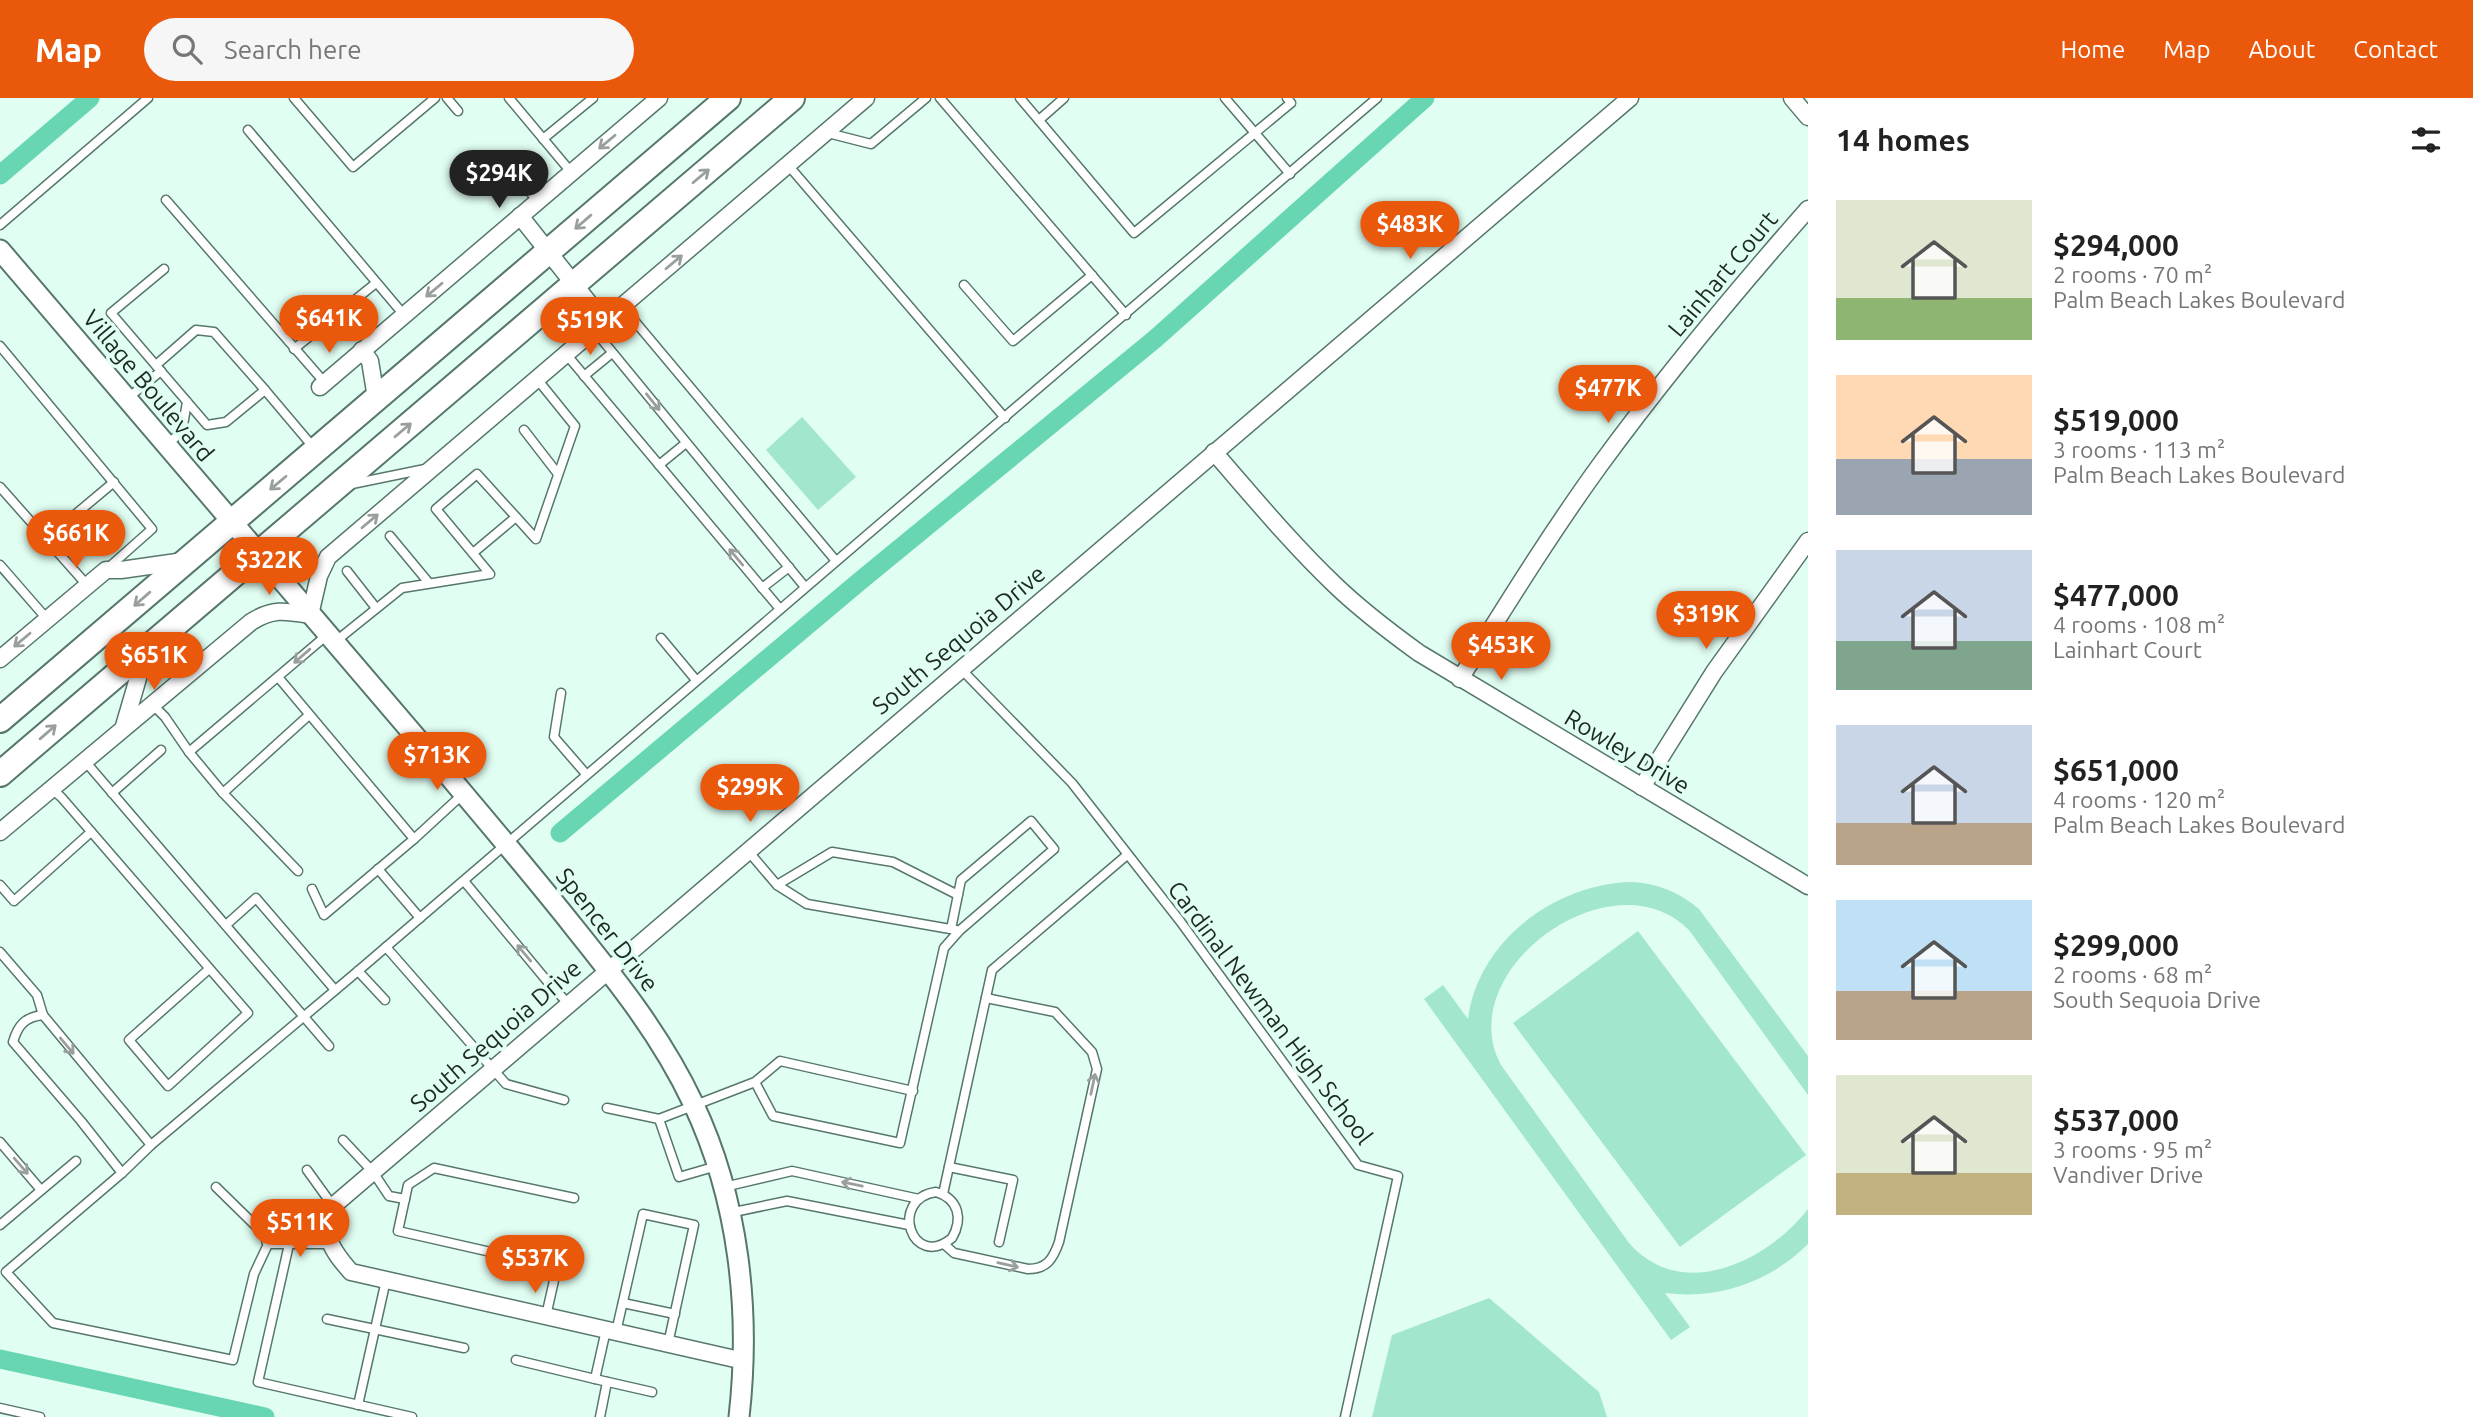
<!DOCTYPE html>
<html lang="en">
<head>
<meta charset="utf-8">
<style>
  :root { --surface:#fff; --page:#f6f6f6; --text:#222; --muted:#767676; --accent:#ea580c }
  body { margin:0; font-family:Ubuntu,sans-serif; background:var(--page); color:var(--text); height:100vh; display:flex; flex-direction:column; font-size:26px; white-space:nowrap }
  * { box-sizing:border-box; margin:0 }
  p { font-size:23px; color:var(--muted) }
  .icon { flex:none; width:38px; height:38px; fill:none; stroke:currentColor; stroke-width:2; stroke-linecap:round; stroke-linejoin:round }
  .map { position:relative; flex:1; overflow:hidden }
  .details { display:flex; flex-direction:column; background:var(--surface); width:665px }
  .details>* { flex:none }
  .price { position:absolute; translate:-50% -60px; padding:0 16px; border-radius:24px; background:var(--accent); color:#fff; font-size:23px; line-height:46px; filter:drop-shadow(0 2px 4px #0008) }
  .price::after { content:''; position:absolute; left:50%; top:42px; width:21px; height:16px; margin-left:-10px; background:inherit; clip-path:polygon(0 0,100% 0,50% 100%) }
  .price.on { background:#222; color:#fff }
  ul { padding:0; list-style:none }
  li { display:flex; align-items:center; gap:21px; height:175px; padding:0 28px }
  li span { display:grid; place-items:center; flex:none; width:196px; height:140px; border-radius:0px; color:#555 }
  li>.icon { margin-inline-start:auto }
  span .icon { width:84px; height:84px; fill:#fffc; stroke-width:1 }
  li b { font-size:30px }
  h2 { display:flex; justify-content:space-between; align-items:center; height:84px; padding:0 28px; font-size:30px }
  header { display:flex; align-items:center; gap:42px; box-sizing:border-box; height:98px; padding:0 35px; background:var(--accent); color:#fff }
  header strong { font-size:33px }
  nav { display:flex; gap:38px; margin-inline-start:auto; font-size:24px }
  .search { width:490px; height:63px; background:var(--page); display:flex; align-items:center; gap:18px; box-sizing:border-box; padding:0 24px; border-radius:38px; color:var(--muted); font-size:26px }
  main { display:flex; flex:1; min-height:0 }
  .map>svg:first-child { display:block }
</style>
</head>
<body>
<header>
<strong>Map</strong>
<div class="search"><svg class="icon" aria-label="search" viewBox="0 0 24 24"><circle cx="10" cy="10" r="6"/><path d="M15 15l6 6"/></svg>Search here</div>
<nav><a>Home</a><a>Map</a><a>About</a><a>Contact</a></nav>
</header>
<main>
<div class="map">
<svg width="1808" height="1319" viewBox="0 0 1808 1319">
  <rect width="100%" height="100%" fill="#e1fef2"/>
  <g fill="#a2e7cd">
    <polygon points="802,319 856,379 818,412 766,352"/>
    <path d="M1631,784c26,1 48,10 68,27l109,147v39l-119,-165c-76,-77 -239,40 -188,135l128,178c53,60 138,19 179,-34v35c-38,38 -90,56 -143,49l25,34 -19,13 -247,-341 19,-14 25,34c10,-78 87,-135 163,-137z"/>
    <polygon points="1638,833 1806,1057 1680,1149 1513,925"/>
    <polygon points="1489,1200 1599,1294 1607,1319 1372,1319 1392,1237"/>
  </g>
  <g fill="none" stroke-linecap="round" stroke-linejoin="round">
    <g stroke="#68d6b2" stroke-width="19">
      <polyline points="0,77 90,0"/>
      <polyline points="560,735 860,483 1155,241 1425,0"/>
      <polyline points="0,1261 265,1319"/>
    </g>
    <g stroke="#57776b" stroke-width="11">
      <g id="service">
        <polyline points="294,0 353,69 435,0"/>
        <polyline points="447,0 458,13"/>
        <polyline points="509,0 571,74"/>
        <polyline points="940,0 1126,217"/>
        <polyline points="1020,0 1134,135 1291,5 1287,0"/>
        <polyline points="1225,0 1290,76"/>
        <polyline points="1039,22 1064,0"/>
        <polyline points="248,32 404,217"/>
        <polyline points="828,35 871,46 926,0"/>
        <polyline points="543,41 593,0"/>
        <polyline points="502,62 538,103"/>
        <polyline points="788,67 1005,320"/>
        <polyline points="166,102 325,285"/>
        <polyline points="0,127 148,0"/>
        <polyline points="164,171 111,215 207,327 226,324 265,292 314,350"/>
        <polyline points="964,187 1013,243 1092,177"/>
        <polyline points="622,208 836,463"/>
        <polyline points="594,232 805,489"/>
        <polyline points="0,248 152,431 108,470"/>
        <polyline points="294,251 376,185"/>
        <polyline points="566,256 780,511"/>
        <polyline points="156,267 196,232 214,234 265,292"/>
        <polyline points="584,278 612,255"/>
        <polyline points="128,300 161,273"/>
        <polyline points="524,332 558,376"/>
        <polyline points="166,348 182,333 187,304"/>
        <polyline points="659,367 686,345"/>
        <polyline points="352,386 425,371"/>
        <polyline points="0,389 87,487"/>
        <polyline points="390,438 429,485"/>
        <polyline points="46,441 114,384"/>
        <polyline points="473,455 516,419"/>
        <polyline points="0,467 47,521"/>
        <polyline points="347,473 376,510"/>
        <polyline points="762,490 789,469"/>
        <polyline points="661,540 696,582"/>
        <polyline points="336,543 402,490 490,476 436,411 477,376 536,441 575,328 537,281"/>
        <polyline points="961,571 1072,685 1180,823 1358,1067 1398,1078 1345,1319"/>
        <polyline points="278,579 414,741 324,817 312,791"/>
        <polyline points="561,595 554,639 586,676"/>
        <polyline points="152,606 165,619 189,654 223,695 309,617"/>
        <polyline points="189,654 327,537"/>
        <polyline points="84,662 329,948"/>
        <polyline points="51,690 62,700 248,915 168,988 129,942 209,871"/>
        <polyline points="112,695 161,652"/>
        <polyline points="223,695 298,773"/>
        <polyline points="414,741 463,696"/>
        <polyline points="748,753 777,787 807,806 956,832"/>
        <polyline points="378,771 420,820"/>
        <polyline points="464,783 552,889 569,906"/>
        <polyline points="0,787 14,803 91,734"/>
        <polyline points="777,787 832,754 893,764 958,797"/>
        <polyline points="226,827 256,800 335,892"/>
        <polyline points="386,849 506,986 564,1002"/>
        <polyline points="0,854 37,897 43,917 151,1047"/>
        <polyline points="358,873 385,902"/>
        <path d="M43,917c-18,2 -25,10 -30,27l68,79 41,52"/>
        <polyline points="755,984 773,1018 900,1045 944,850 959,833 1054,751 1031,723 961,782 951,831"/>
        <polyline points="607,1010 659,1021 755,984 780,963 913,993"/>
        <polyline points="659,1021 679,1079 717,1068"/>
        <polyline points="343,1042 373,1074 389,1098 405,1101"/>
        <polyline points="0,1044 41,1092"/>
        <polyline points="949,1069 1013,1082 999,1144"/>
        <polyline points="307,1072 333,1108"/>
        <polyline points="216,1089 270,1142 254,1176 233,1262 53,1225 6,1174 122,1075 151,1047 358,873 1377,0"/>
        <polyline points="724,1089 792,1073 919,1101"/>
        <path d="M936,1094c23,7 27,27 16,46 -40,33 -64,-39 -16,-46z"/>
        <polyline points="943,1096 992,872 1127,757"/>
        <polyline points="729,1115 787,1103 909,1127"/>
        <polyline points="0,1127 76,1063"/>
        <polyline points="290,1142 258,1284 412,1319"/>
        <path d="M944,1146l10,9 74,16c19,0 25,-10 31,-27l38,-173 -5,-17 -37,-40 -69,-14"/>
        <polyline points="623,1205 675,1216"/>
        <polyline points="546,1218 557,1169 398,1133 408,1087 434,1070 574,1100"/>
        <polyline points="327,1221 464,1250"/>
        <polyline points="606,1232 595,1281 652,1294"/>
        <polyline points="616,1234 643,1116 694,1127 668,1246"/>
        <polyline points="516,1262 595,1281"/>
        <polyline points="358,1307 386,1182"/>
        <polyline points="0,1310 40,1319"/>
        <polyline points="600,1319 607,1284"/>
      </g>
    </g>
    <g stroke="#57776b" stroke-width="19">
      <g id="minor">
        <polyline points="1792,0 1808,19"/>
        <polyline points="520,118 604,224"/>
        <polyline points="362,252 370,263 376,300"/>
        <polyline points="320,289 659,0"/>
        <path d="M1214,354c39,45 78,92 121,133 26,25 55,47 84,68l389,233"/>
        <polyline points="0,561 106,472 121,472 184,463"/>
        <path d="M1460,581c45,-72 90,-145 140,-214 65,-89 135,-173 208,-256"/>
        <polyline points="124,628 146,553"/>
        <polyline points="1642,689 1714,574 1808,443"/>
        <path d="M0,734l251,-210c22,-14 35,-11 59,-7l9,-39 9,-19 538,-459"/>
        <polyline points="270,1142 329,1142"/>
        <path d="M744,1263l-393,-89c-20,-23 -29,-35 -18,-66l1297,-1108"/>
      </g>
    </g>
    <g stroke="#57776b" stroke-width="23">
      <path id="tertiary" d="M0,152c144,169 288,337 432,506 47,56 95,112 141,170 45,56 89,111 120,177 46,97 58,208 46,314"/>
    </g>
    <g stroke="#57776b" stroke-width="28">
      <g id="primary">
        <polyline points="0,622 728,0"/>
        <polyline points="0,676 792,0"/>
      </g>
    </g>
    <use href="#service" stroke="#fff" stroke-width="8"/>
    <use href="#minor" stroke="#fff" stroke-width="16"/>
    <use href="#tertiary" stroke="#fff" stroke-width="19"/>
    <use href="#primary" stroke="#fff" stroke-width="24"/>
  </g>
  <defs><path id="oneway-shaft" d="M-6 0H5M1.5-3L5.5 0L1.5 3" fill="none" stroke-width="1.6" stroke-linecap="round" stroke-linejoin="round" transform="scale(1.75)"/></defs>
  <g stroke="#999f9c">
    <use href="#oneway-shaft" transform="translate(607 44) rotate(140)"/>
    <use href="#oneway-shaft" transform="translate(701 78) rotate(-40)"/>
    <use href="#oneway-shaft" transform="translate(583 124) rotate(139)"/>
    <use href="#oneway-shaft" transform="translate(674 164) rotate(-40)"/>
    <use href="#oneway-shaft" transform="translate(434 192) rotate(140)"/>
    <use href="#oneway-shaft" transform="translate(653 304) rotate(51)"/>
    <use href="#oneway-shaft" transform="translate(403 332) rotate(-40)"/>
    <use href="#oneway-shaft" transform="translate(278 385) rotate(140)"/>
    <use href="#oneway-shaft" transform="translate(370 423) rotate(-40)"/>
    <use href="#oneway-shaft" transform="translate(736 459) rotate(-130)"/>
    <use href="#oneway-shaft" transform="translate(142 501) rotate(139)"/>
    <use href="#oneway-shaft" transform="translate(22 542) rotate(140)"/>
    <use href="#oneway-shaft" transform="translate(302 558) rotate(139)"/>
    <use href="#oneway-shaft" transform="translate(48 634) rotate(-41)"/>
    <use href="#oneway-shaft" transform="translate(524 855) rotate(-130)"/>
    <use href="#oneway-shaft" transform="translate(67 948) rotate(50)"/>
    <use href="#oneway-shaft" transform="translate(1093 986) rotate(-78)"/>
    <use href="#oneway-shaft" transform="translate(21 1068) rotate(49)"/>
    <use href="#oneway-shaft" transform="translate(852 1086) rotate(-168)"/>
    <use href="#oneway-shaft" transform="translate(1008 1167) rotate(13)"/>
  </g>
  <g text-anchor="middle" stroke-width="7" stroke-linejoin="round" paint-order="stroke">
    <g font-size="24" fill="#1c2924" stroke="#e1fef2">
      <text transform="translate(1723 176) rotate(-50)" y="8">Lainhart Court</text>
      <text transform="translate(148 288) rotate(50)" y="8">Village Boulevard</text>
      <text transform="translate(959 542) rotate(-40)" y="8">South Sequoia Drive</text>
      <text transform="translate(1627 654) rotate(31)" y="8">Rowley Drive</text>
      <text transform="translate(607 832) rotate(52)" y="8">Spencer Drive</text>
      <text transform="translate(1270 915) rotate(53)" y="8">Cardinal Newman High School</text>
      <text transform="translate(496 938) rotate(-41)" y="8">South Sequoia Drive</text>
    </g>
  </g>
</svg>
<b class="price on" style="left:499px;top:112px">$294K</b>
<b class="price" style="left:1410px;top:163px">$483K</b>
<b class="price" style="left:329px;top:257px">$641K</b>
<b class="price" style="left:590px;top:259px">$519K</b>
<b class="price" style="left:1608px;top:327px">$477K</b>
<b class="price" style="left:76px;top:472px">$661K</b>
<b class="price" style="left:269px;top:499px">$322K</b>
<b class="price" style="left:1706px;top:553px">$319K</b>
<b class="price" style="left:1501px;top:584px">$453K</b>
<b class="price" style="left:154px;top:594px">$651K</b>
<b class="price" style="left:437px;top:694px">$713K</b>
<b class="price" style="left:750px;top:726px">$299K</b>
<b class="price" style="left:300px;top:1161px">$511K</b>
<b class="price" style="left:535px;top:1197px">$537K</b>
</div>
<section class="details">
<h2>14 homes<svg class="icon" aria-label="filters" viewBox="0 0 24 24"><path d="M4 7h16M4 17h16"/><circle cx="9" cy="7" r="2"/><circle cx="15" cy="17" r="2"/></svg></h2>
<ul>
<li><span style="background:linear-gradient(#dfe7d0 70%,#8fb573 0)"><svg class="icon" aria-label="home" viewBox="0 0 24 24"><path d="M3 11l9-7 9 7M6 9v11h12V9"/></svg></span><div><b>$294,000</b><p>2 rooms · 70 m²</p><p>Palm Beach Lakes Boulevard</p></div></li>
<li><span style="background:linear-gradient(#ffd9b3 60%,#9aa5b1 0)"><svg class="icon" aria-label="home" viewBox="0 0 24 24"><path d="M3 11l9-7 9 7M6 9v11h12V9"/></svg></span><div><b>$519,000</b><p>3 rooms · 113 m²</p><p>Palm Beach Lakes Boulevard</p></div></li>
<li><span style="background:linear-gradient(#c9d6e8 65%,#7fa58c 0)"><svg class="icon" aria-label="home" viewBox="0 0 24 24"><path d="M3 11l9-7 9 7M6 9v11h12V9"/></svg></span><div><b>$477,000</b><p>4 rooms · 108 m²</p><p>Lainhart Court</p></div></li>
<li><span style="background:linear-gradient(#c9d6e8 70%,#b9a48a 0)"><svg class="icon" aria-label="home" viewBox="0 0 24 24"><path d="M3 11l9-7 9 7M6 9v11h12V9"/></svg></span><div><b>$651,000</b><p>4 rooms · 120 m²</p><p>Palm Beach Lakes Boulevard</p></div></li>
<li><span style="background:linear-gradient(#bfe0f5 65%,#b9a48a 0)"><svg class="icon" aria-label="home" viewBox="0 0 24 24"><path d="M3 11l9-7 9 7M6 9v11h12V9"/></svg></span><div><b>$299,000</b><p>2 rooms · 68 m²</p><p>South Sequoia Drive</p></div></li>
<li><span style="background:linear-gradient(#dfe7d0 70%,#c2b280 0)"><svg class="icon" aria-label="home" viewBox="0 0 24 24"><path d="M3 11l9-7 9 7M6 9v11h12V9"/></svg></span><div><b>$537,000</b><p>3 rooms · 95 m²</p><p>Vandiver Drive</p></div></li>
</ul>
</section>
</main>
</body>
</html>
